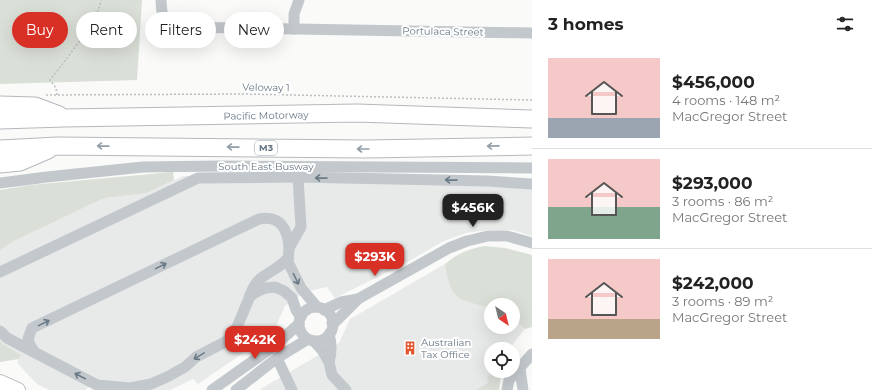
<!DOCTYPE html>
<html lang="en">
<head>
<meta charset="utf-8">
<style>
  :root { --surface:#fff; --page:#f2f2f2; --text:#222; --muted:#767676; --line:#e0e0e0; --accent:#d93025 }
  body { margin:0; font-family:Montserrat,sans-serif; background:var(--page); color:var(--text); height:100vh; display:flex; flex-direction:column; font-size:15px; white-space:nowrap }
  * { box-sizing:border-box; margin:0 }
  p { font-size:13px; color:var(--muted) }
  .icon { flex:none; width:22px; height:22px; fill:none; stroke:currentColor; stroke-width:2; stroke-linecap:round; stroke-linejoin:round }
  .map { position:relative; flex:1; overflow:hidden }
  .sheet { display:flex; flex-direction:column; background:var(--surface); width:340px }
  .sheet>* { flex:none }
  .banner { position:absolute; left:12px; top:12px; width:380px; height:36px; display:flex; gap:8px }
  .needle { width:26px; rotate:145deg }
  .buttons { position:absolute; left:484px; top:298px; display:grid; gap:8px }
  .buttons a { display:grid; place-items:center; width:36px; height:36px; border-radius:50%; background:var(--surface); box-shadow:0 4px 16px #0002; font-size:20px }
  .price { position:absolute; translate:-50% -34px; padding:0 9px; border-radius:8px; background:var(--accent); color:#fff; font-size:13px; line-height:26px; filter:drop-shadow(0 1px 2px #0008) }
  .price::after { content:''; position:absolute; left:50%; top:24px; width:12px; height:9px; margin-left:-6px; background:inherit; clip-path:polygon(0 0,100% 0,50% 100%) }
  .price.selected { background:#222; color:#fff }
  ul { padding:0; list-style:none }
  li { display:flex; align-items:center; gap:12px; height:100px; padding:0 16px }
  li+li { border-top:1px solid var(--line) }
  li span { display:grid; place-items:center; flex:none; width:112px; height:80px; border-radius:0px; color:#555 }
  li>.icon { margin-inline-start:auto }
  span .icon { width:48px; height:48px; fill:#fffc; stroke-width:1 }
  li b { font-size:17px }
  h2 { display:flex; justify-content:space-between; align-items:center; height:48px; padding:0 16px; font-size:17px }
  .tag { padding:0 14px; border-radius:18px; background:var(--surface); box-shadow:0 4px 16px #0002; font-size:14px; line-height:36px }
  .tag.selected { background:var(--accent); color:#fff }
  main { display:flex; flex:1; min-height:0 }
  .map>svg:first-child { display:block }
</style>
</head>
<body>
<main>
<div class="map">
<svg width="532" height="390" viewBox="0 0 532 390">
  <rect width="100%" height="100%" fill="#fafaf8"/>
  <g fill="#e8e9e9">
    <polygon points="393,175 532,182 532,236 513,230 488,230 466,233 444,241 402,265 335,298 327,287 305,292 285,306 276,326 262,340 198,384 193,379 170,390 96,390 89,386 86,390 49,390 37,384 17,363 21,355 3,344 0,341 0,250 14,241 100,200 106,198 147,193 183,176"/>
    <polygon points="445,264 447,274 458,297 491,308 491,327 513,327 513,318 525,329 509,349 491,349 491,390 259,390 339,343 350,319"/>
  </g>
  <g fill="#dadfd7">
    <polygon points="0,0 142,0 137,80 0,84"/>
    <polygon points="173,172 174,180 147,193 106,198 100,200 14,241 0,250 0,190 30,185"/>
    <path d="M484,246l21,2 27,7v72l-7,2 -12,-11v-13h-22v3c-7,-2 -29,-7 -33,-11 -9,-8 -11,-22 -13,-33 13,-11 22,-14 39,-18z"/>
    <polygon points="0,341 3,344 21,355 19,359 0,362"/>
    <polygon points="491,371 504,371 500,381 499,390 476,390 488,383 487,379"/>
  </g>
  <g fill="none" stroke-linecap="round" stroke-linejoin="round">
    <g stroke="#b5babe" stroke-width="16">
      <polyline id="major" points="0,382 18,390"/>
    </g>
    <g stroke="#b4b9bd" stroke-width="19">
      <g id="highway">
        <polyline points="0,105 35,106 59,115"/>
        <polyline points="0,120 64,118 357,113 532,119"/>
        <polyline points="0,149 57,146 367,149 532,146"/>
        <polyline points="0,164 20,162 48,150"/>
      </g>
    </g>
    <g stroke="#bbbfc2" stroke-width="1.5" stroke-dasharray="2 2" stroke-linecap="butt">
      <polyline points="46,95 243,94 532,100"/>
      <path d="M57,95l-1,-7 -6,-8c11,-14 21,-27 31,-41 9,-13 17,-23 20,-39"/>
    </g>
    <g stroke="#c3c8cc" stroke-width="11">
      <path d="M161,0c1,14 0,23 15,27l356,6"/>
      <polyline points="294,29 294,14 299,0"/>
      <polyline points="0,183 47,177 143,167 219,166 532,168"/>
      <polyline points="0,272 198,178 298,177"/>
      <path d="M250,295c2,-5 5,-12 10,-16 10,-8 20,-11 28,-21"/>
      <polyline points="317,307 301,288 288,262 289,248 301,227 298,177 487,181 532,184"/>
      <circle cx="316" cy="324" r="17"/>
      <polyline points="324,310 341,302 358,299"/>
      <polyline points="332,323 336,321 358,299 449,248 467,241 488,236 507,236 532,243"/>
      <polyline points="0,331 7,338 97,385 130,388 151,384 167,377 185,367 196,357 227,341 237,327 250,296 260,290 266,288 275,287 284,291 292,298 296,310 301,317"/>
      <path d="M329,334c3,10 3,18 0,28"/>
      <polyline points="314,341 322,350 329,362 332,375 346,390"/>
      <path d="M34,351l-4,-6 -2,-6 4,-11 227,-109c22,-4 29,11 30,29"/>
      <polyline points="277,358 292,390"/>
      <polyline points="520,369 523,390"/>
      <polyline points="212,390 274,346 299,324"/>
      <polyline points="236,390 277,358 308,339"/>
      <polyline points="507,390 509,380 532,354"/>
    </g>
    <use href="#major" stroke="#fff" stroke-width="14"/>
    <use href="#highway" stroke="#fff" stroke-width="17"/>
  </g>
  <defs><path id="oneway-shaft" d="M-6 0H5M1.5-3L5.5 0L1.5 3" fill="none" stroke-width="1.6" stroke-linecap="round" stroke-linejoin="round"/></defs>
  <g stroke="#939fa8">
    <use href="#oneway-shaft" transform="translate(103 146) rotate(-179)"/>
    <use href="#oneway-shaft" transform="translate(493 146) rotate(179)"/>
    <use href="#oneway-shaft" transform="translate(233 147) rotate(-179)"/>
    <use href="#oneway-shaft" transform="translate(363 149) rotate(-180)"/>
  </g>
  <g stroke="#6a7a87">
    <use href="#oneway-shaft" transform="translate(321 178) rotate(-179)"/>
    <use href="#oneway-shaft" transform="translate(451 180) rotate(-179)"/>
    <use href="#oneway-shaft" transform="translate(161 266) rotate(-26)"/>
    <use href="#oneway-shaft" transform="translate(296 279) rotate(64)"/>
    <use href="#oneway-shaft" transform="translate(44 323) rotate(-26)"/>
    <use href="#oneway-shaft" transform="translate(199 356) rotate(149)"/>
    <use href="#oneway-shaft" transform="translate(80 376) rotate(-153)"/>
  </g>
  <defs>
    <g id="building-bare" transform="scale(1.08)"><path d="M-4-6H4V6H1V3H-1V6H-4ZM-2.5-4.3h1.7v1.8h-1.7ZM.8-4.3h1.7v1.8H.8ZM-2.5-1h1.7V.8h-1.7ZM.8-1h1.7V.8H.8Z" fill="#e4572e" stroke="#fff" stroke-width="2.5" paint-order="stroke"/></g>
  </defs>
  <g fill-rule="evenodd">
    <use href="#building-bare" x="410" y="348"/>
  </g>
  <g text-anchor="middle" stroke-width="4" stroke-linejoin="round" paint-order="stroke">
    <rect fill="#fff" stroke="#939fa8" stroke-width="1" x="255" y="141" width="22" height="14" rx="3"/>
    <g font-size="9" font-weight="bold" fill="#657683">
      <text x="266" y="151">M3</text>
    </g>
    <g font-size="10" fill="#657683" stroke="#fff">
      <text transform="translate(443 31) rotate(1)" y="4">Portulaca Street</text>
      <text transform="translate(266 87) rotate(1)" y="4">Veloway 1</text>
      <text transform="translate(266 115) rotate(-1)" y="4">Pacific Motorway</text>
      <text x="266" y="170">South East Busway</text>
    </g>
    <g font-size="10" fill="#657683" stroke="#fff" text-anchor="start">
      <text x="421" y="346">Australian<tspan x="421" dy="12">Tax Office</tspan></text>
    </g>
  </g>
</svg>
<div class="buttons">
<a><svg class="needle" viewBox="-14 -14 28 28"><path d="M0-13l5 13h-10z" fill="#e53935"/><path d="M0 13l5-13h-10z" fill="#767676"/></svg></a>
<a><svg class="icon" aria-label="locate" viewBox="0 0 24 24"><circle cx="12" cy="12" r="6"/><path d="M12 2v4M12 18v4M2 12h4M18 12h4"/></svg></a>
</div>
<b class="price selected" style="left:473px;top:228px">$456K</b>
<b class="price" style="left:375px;top:277px">$293K</b>
<b class="price" style="left:255px;top:360px">$242K</b>
<div class="banner">
<a class="tag selected">Buy</a>
<a class="tag">Rent</a>
<a class="tag">Filters</a>
<a class="tag">New</a>
</div>
</div>
<section class="sheet">
<h2>3 homes<svg class="icon" aria-label="filters" viewBox="0 0 24 24"><path d="M4 7h16M4 17h16"/><circle cx="9" cy="7" r="2"/><circle cx="15" cy="17" r="2"/></svg></h2>
<ul>
<li><span style="background:linear-gradient(#f6c9c9 75%,#9aa5b1 0)"><svg class="icon" aria-label="home" viewBox="0 0 24 24"><path d="M3 11l9-7 9 7M6 9v11h12V9"/></svg></span><div><b>$456,000</b><p>4 rooms · 148 m²</p><p>MacGregor Street</p></div></li>
<li><span style="background:linear-gradient(#f6c9c9 60%,#7fa58c 0)"><svg class="icon" aria-label="home" viewBox="0 0 24 24"><path d="M3 11l9-7 9 7M6 9v11h12V9"/></svg></span><div><b>$293,000</b><p>3 rooms · 86 m²</p><p>MacGregor Street</p></div></li>
<li><span style="background:linear-gradient(#f6c9c9 75%,#b9a48a 0)"><svg class="icon" aria-label="home" viewBox="0 0 24 24"><path d="M3 11l9-7 9 7M6 9v11h12V9"/></svg></span><div><b>$242,000</b><p>3 rooms · 89 m²</p><p>MacGregor Street</p></div></li>
</ul>
</section>
</main>
</body>
</html>
